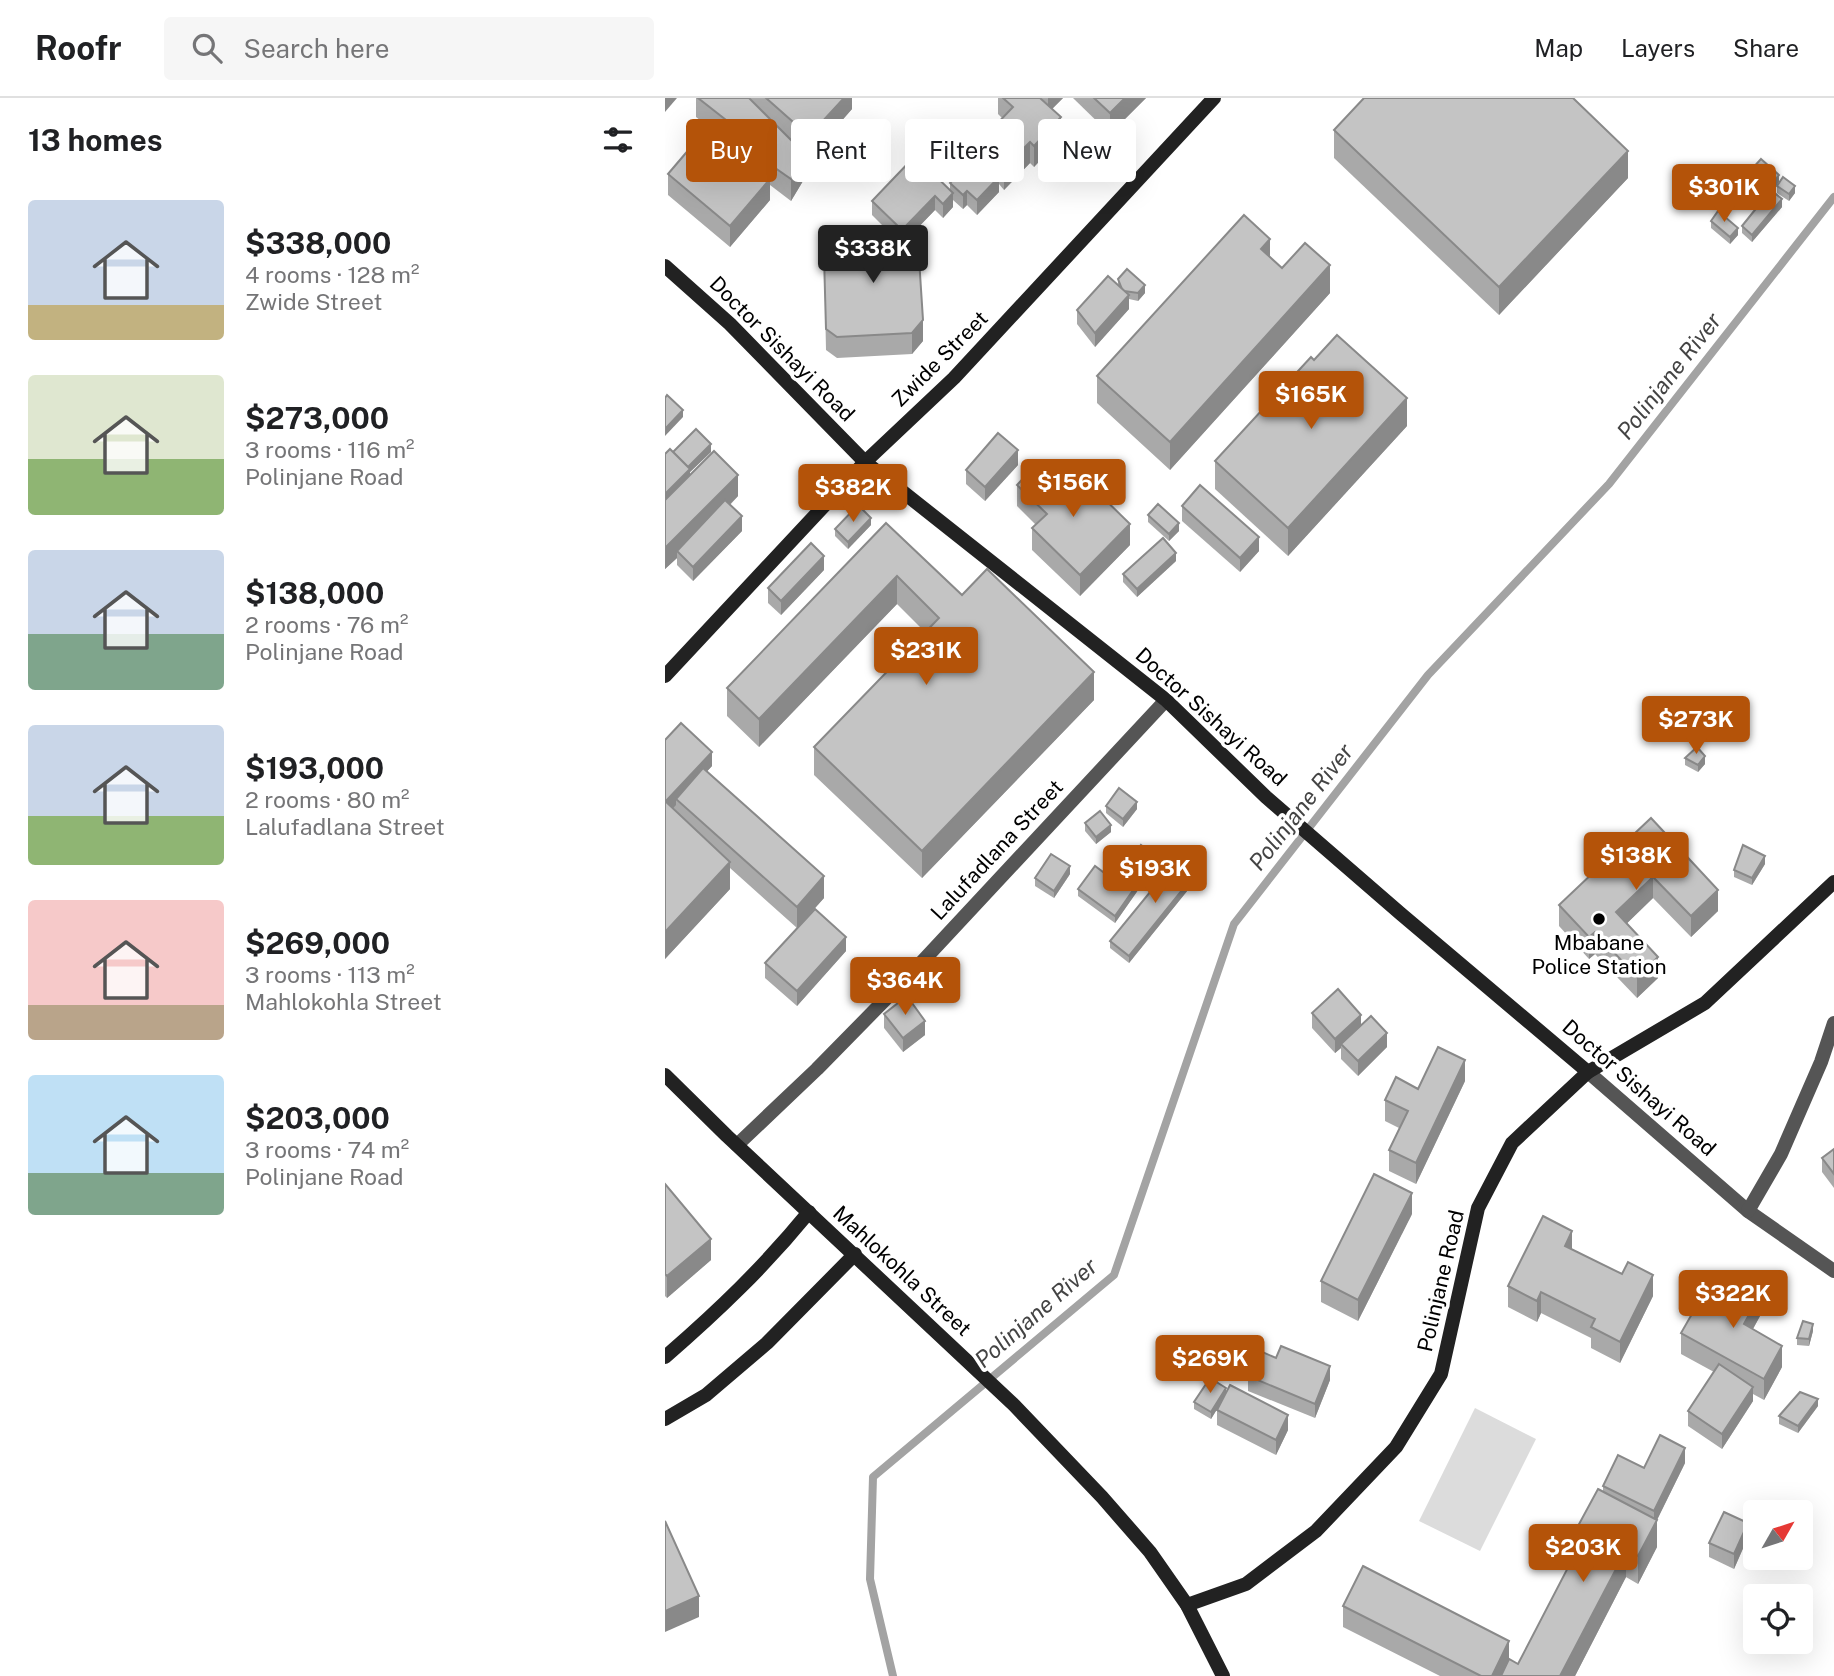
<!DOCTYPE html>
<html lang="en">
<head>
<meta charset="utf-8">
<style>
  :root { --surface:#fff; --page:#f6f6f6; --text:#202124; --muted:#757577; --line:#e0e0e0; --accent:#b45309 }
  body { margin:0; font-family:"Public Sans",sans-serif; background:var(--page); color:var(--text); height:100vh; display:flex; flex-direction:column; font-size:26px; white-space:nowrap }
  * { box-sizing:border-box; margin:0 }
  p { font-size:23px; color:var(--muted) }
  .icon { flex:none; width:38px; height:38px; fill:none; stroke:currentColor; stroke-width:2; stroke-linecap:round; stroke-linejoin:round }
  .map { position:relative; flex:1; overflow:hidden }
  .sheet { display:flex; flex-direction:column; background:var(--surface); width:665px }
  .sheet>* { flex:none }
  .hud { position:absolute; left:21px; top:21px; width:665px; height:63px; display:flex; gap:14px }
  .needle { width:46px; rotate:51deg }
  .buttons { position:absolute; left:1078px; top:1402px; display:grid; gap:14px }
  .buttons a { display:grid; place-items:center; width:70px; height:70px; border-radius:7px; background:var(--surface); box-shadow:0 7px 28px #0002; font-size:35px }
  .price { position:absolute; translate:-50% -60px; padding:0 16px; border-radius:7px; background:var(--accent); color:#fff; font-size:23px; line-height:46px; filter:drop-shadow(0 2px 4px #0008) }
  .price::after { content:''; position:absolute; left:50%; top:42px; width:21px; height:16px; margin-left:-10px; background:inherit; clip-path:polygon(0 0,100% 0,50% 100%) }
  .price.active { background:#222; color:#fff }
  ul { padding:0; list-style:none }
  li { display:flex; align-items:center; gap:21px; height:175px; padding:0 28px }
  li span { display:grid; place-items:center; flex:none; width:196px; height:140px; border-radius:7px; color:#555 }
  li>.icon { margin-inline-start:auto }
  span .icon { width:84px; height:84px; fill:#fffc; stroke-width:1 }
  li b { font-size:30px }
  h2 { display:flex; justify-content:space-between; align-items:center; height:84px; padding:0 28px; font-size:30px }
  .tag { padding:0 24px; border-radius:7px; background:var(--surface); box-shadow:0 7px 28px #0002; font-size:24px; line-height:63px }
  .tag.active { background:var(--accent); color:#fff }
  header { display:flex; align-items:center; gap:42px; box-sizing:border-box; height:98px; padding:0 35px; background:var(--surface); border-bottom:2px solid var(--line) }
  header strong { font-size:33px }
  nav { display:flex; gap:38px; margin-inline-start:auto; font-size:24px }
  .search { width:490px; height:63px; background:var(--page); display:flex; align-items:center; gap:18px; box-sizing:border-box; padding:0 24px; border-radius:7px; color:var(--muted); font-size:26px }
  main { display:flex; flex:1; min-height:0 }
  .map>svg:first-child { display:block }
</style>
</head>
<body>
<header>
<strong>Roofr</strong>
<div class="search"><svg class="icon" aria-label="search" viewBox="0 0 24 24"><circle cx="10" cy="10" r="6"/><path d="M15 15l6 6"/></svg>Search here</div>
<nav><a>Map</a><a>Layers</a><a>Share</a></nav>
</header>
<main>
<section class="sheet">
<h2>13 homes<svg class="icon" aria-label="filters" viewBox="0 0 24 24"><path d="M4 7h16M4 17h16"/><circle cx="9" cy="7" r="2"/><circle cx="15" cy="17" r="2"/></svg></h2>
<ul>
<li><span style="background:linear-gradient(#c9d6e8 75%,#c2b280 0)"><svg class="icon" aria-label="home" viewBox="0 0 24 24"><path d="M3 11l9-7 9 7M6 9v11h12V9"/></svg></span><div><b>$338,000</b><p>4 rooms · 128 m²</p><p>Zwide Street</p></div></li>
<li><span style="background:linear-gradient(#dfe7d0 60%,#8fb573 0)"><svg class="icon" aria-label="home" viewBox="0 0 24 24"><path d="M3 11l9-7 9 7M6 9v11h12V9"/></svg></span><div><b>$273,000</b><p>3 rooms · 116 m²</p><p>Polinjane Road</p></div></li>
<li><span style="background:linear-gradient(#c9d6e8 60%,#7fa58c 0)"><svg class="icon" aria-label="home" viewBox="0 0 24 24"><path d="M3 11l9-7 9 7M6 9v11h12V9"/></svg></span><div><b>$138,000</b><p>2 rooms · 76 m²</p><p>Polinjane Road</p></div></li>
<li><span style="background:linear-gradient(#c9d6e8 65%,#8fb573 0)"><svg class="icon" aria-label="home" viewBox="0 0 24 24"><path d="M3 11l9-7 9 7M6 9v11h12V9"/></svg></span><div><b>$193,000</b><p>2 rooms · 80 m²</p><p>Lalufadlana Street</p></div></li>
<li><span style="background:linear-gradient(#f6c9c9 75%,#b9a48a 0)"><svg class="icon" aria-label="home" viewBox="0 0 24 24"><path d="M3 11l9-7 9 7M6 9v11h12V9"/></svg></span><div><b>$269,000</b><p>3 rooms · 113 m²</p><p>Mahlokohla Street</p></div></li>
<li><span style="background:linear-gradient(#bfe0f5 70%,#7fa58c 0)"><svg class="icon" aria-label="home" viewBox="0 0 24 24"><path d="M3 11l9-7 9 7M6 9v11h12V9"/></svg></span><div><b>$203,000</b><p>3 rooms · 74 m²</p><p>Polinjane Road</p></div></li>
</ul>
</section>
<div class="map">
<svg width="1169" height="1578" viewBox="0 0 1169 1578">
  <rect width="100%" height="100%" fill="#fff"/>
  <polygon fill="#dcdcdc" points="810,1310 871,1341 815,1453 754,1423"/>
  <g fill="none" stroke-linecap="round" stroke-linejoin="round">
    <polyline stroke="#a3a3a3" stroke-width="8" points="228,1578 205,1481 208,1379 449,1177 569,826 763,577 944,386 1169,99"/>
    <g stroke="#555" stroke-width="14">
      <polyline points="923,974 1083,1113 1169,1173"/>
      <polyline points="72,1047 152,971 255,866 501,602"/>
      <polyline points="1083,1113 1116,1056 1156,964 1169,925"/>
    </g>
    <g stroke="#222" stroke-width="14">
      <polyline points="0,168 65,226 200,364 501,602 601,699 736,816 923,974"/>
      <polyline points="0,578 200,364 289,280 549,0"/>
      <polyline points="0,977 62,1038 349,1307 437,1399 485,1454 522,1507 558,1578"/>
      <path d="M0,1259c53,-46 99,-90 144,-145"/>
      <polyline points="0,1321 41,1297 102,1245 190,1156"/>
      <polyline points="522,1507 581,1486 651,1433 731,1349 776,1276 813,1110 847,1045 923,974 1040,905 1169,784"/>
    </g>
  </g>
  <g fill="#a9a9a9">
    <polygon points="31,0 187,0 187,11 144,60 141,57 141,78 126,103 105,87 105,102 65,149 3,97 3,76 103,79 103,76 31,19"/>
    <polygon points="333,0 398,0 387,11 396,40 369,69 365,65 339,92 334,86 334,94 312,117 302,107 298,111 288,102 288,109 278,120 270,112 245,138 258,243 247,256 172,260 161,252 159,158 226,136 207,117 207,103 285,92 285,85 310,58 310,42 328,30 337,20 333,16"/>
    <polygon points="408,0 481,0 445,36"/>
    <polygon points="669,32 963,80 834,217 669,60"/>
    <polygon points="1087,71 1114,84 1107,93 1117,109 1087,144 1077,135 1077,128 1105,94 1087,79"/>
    <polygon points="1112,88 1130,95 1124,103 1112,95"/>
    <polygon points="1046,123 1073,137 1065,146 1046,130"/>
    <polygon points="605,159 617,170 665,195 505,372 432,305 432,278"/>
    <polygon points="453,181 480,195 473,203 464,201 464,211 430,249 412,226 412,212 453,187"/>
    <polygon points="742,328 623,458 550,391 550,363"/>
    <polygon points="8,354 46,354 25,374 25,377 73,398 65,407 77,433 28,483 12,467 12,460 0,471 0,356"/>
    <polygon points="353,367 320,403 301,386 301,372"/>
    <polygon points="352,387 408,399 465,447 415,498 367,452 367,430 371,427 352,408"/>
    <polygon points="517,408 594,453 575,474 517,423"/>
    <polygon points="483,417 514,433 504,443 483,424"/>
    <polygon points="221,425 297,497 429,602 257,780 149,677 149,649 260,534 232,506 94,649 62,618 62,590"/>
    <polygon points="206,427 183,451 170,438 170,431"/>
    <polygon points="511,463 472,499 458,484 458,476"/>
    <polygon points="159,472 116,517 103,505 103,490"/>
    <polygon points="0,642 47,668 41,674 159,800 143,818 181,853 132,908 100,880 100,865 132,830 65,770 65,791 0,861"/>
    <polygon points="1020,660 1040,666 1033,674 1020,667"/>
    <polygon points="441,708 472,711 458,729 441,715"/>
    <polygon points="986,720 1053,813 1026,839 988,800 961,826 993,880 972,900 930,856 924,861 894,828 894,807"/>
    <polygon points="420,725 446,734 431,746 420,733"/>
    <polygon points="492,765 450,825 413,798 413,791 450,783"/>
    <polygon points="1100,766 1087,787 1069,779 1069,772"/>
    <polygon points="405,776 389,800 370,788 370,780"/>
    <polygon points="535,777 464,865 445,850 445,843"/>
    <polygon points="647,915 696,927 722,949 693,978 676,961 676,950 670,955 647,930"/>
    <polygon points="219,916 260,937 238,954 219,930"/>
    <polygon points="800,983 751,1086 724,1073 724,1052 734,1030 720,1023 720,1002 753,991"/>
    <polygon points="1169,1051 1169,1090 1157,1074 1157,1060"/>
    <polygon points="0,1086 46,1162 2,1200 0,1198"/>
    <polygon points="747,1116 693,1223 656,1204 656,1183"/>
    <polygon points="843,1188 988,1198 955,1265 926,1250 926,1240 876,1215 872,1224 843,1209"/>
    <polygon points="1050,1210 1095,1218 1088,1231 1117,1269 1099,1302 1088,1296 1088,1303 1057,1351 1023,1328 1023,1313 1049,1274 1016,1256 1016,1235"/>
    <polygon points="1148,1233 1144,1248 1132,1247 1132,1240"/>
    <polygon points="583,1278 665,1282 650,1320 583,1293"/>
    <polygon points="561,1295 623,1332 611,1357 552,1327 552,1312 555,1306 546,1321 529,1311 529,1304"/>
    <polygon points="1153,1308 1133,1335 1114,1326 1114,1318"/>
    <polygon points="1020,1365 992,1422 992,1449 973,1486 961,1479 910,1578 775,1578 678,1529 678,1508 844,1562 853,1566 913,1450 913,1428 938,1393 938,1388 979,1370"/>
    <polygon points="1083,1439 1069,1471 1044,1459 1044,1445"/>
  </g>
  <g fill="#898989">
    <polygon points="0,0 12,0 0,14"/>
    <polygon points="179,0 187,0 187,11 144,60 144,38"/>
    <polygon points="383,0 398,0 383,15"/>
    <polygon points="460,0 481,0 445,36 445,15"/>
    <polygon points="396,19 396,40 369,69 369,48"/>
    <polygon points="365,44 365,65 339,92 339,70"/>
    <polygon points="963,53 963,80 834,217 834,189"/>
    <polygon points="141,57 141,78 126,103 126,81"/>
    <polygon points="1114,77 1114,84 1106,94 1106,87"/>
    <polygon points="334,79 334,94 312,117 312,102"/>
    <polygon points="105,81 105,102 65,149 65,128"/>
    <polygon points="1130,88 1130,95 1124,103 1124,96"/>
    <polygon points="302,93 302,107 298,111 298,97"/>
    <polygon points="288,95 288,109 278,120 278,106"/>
    <polygon points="270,98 270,112 237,146 237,132"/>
    <polygon points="1117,101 1117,109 1087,144 1087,137"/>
    <polygon points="1073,130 1073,137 1065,146 1065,139"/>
    <polygon points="605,141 605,168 596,151"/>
    <polygon points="665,167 665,195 505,372 505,344"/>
    <polygon points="480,187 480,195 473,203 473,195"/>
    <polygon points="464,197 464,211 430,249 430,235"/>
    <polygon points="258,222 258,243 247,256 247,235"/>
    <polygon points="742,300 742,328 623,458 623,430"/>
    <polygon points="18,312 18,319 0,338 0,331"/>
    <polygon points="46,346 46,354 25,374 25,385 0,410 0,396 21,370"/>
    <polygon points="353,352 353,367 320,403 320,389"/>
    <polygon points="73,377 73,398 15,456 12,453 12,460 0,471 0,450"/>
    <polygon points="77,418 77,433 28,483 28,469"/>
    <polygon points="206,420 206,427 183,451 183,444"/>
    <polygon points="514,425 514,433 504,443 504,436"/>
    <polygon points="465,426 465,447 415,498 415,477"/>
    <polygon points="594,439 594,453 575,474 575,460"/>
    <polygon points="511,455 511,463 472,499 472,491"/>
    <polygon points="159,458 159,472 116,517 116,503"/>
    <polygon points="232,478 232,506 94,649 94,621"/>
    <polygon points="429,574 429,602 257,780 257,753"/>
    <polygon points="47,654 47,668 14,704 11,701 11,707 0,719 0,704"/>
    <polygon points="1040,658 1040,666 1033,674 1033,667"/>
    <polygon points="472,704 472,711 458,729 458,721"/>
    <polygon points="446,727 446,734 431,746 431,739"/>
    <polygon points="492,758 492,765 450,825 450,818"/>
    <polygon points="1100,758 1100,766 1087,787 1087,780"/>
    <polygon points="65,764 65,791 0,861 0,834"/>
    <polygon points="405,768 405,776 389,800 389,793"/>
    <polygon points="535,770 535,777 464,865 464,858"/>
    <polygon points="159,778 159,800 132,830 132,809"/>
    <polygon points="988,779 988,800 951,836 951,814"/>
    <polygon points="1053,792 1053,813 1026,839 1026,818"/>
    <polygon points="930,834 930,856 924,861 924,839"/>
    <polygon points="181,839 181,853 132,908 132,893"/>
    <polygon points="993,859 993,880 972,900 972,879"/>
    <polygon points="696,917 696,931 676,946 676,950 670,955 670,941"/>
    <polygon points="260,923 260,937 238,954 238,940"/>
    <polygon points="722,935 722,949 693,978 693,963"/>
    <polygon points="800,962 800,983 751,1086 751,1065"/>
    <polygon points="747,1095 747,1116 693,1223 693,1202"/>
    <polygon points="907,1133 907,1154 900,1148"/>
    <polygon points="46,1141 46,1162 2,1200 2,1178"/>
    <polygon points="988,1177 988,1198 955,1265 955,1244"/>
    <polygon points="876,1194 876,1215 872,1224 872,1203"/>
    <polygon points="1095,1197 1095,1218 1079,1247 1079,1226"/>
    <polygon points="1148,1226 1148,1233 1144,1248 1144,1241"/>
    <polygon points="1117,1248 1117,1269 1099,1302 1099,1281"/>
    <polygon points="665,1268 665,1282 650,1320 650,1306"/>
    <polygon points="1088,1289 1088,1303 1057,1351 1057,1336"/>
    <polygon points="561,1290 561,1297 546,1321 546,1314"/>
    <polygon points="1153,1301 1153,1308 1133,1335 1133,1328"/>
    <polygon points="623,1317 623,1332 611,1357 611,1342"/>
    <polygon points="1020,1350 1020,1365 989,1428 989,1413"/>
    <polygon points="992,1422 992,1449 973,1486 973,1458"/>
    <polygon points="1083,1425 1083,1439 1069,1471 1069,1456"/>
    <polygon points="961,1452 961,1479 910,1578 895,1578"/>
    <polygon points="34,1498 34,1519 0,1534 0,1513"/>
    <polygon points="844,1543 844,1564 837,1578 827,1578"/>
  </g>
  <g fill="#c4c4c4" stroke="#898989" stroke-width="2">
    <polygon points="33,0 84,0 141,57 126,81 103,65 107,58"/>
    <polygon points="101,0 179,0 144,38"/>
    <polygon points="338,0 375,0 396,19 369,48 365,44 339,70 310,42 324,27 328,30 348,9"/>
    <polygon points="429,0 460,0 445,15"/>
    <polygon points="699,0 908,0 963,53 834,189 669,32"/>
    <polygon points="43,29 105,81 65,128 3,76"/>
    <polygon points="250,58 288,95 278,106 270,98 237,132 207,103"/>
    <polygon points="309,58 334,79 312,102 302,93 298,97 285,85"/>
    <polygon points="1096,61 1114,77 1106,87 1087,71"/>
    <polygon points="1118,79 1130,88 1124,96 1112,88"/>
    <polygon points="1106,92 1117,101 1087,137 1077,128"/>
    <polygon points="1053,113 1073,130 1065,139 1046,123"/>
    <polygon points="579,117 605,141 596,151 617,170 640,145 665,167 505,344 432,278"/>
    <polygon points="242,136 253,145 258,222 247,235 172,239 161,231 159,158 167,138"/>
    <polygon points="462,171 480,187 473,195 459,193 457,191 453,181"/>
    <polygon points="443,178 464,197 430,235 412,212"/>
    <polygon points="672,237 742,300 623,430 550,363 646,259 649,262"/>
    <polygon points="2,297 18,312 0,331 0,300"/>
    <polygon points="31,331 46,346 23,369 8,354"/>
    <polygon points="333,335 353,352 320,389 301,372"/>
    <polygon points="5,351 25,371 0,396 0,356"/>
    <polygon points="49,353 73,377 0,450 0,402"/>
    <polygon points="373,365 408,399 422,384 465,426 415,477 367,430 382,416 352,387"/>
    <polygon points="535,387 594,439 575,460 517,408"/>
    <polygon points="60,402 77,418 28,469 12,453"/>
    <polygon points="493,406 514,425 504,436 483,417"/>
    <polygon points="193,407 206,420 183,444 170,431"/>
    <polygon points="221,425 297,497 322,471 429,574 257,753 149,649 274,520 232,478 94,621 62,590"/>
    <polygon points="498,440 511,455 472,491 458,476"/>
    <polygon points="146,445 159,458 116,503 103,490"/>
    <polygon points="16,625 47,654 0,704 0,642"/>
    <polygon points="1032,649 1040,658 1033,667 1020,660"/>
    <polygon points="38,670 159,778 132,809 11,701"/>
    <polygon points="454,690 472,704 458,721 441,708"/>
    <polygon points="0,703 65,764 0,834"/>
    <polygon points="435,713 446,727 431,739 420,725"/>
    <polygon points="986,720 1053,792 1026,818 988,779 951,814 993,859 972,879 930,834 924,839 894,807"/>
    <polygon points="476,747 492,758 450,818 413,791 430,768 450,783"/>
    <polygon points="1078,747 1100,758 1087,780 1069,772"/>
    <polygon points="517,755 535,770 464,858 445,843"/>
    <polygon points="386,756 405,768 389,793 370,780"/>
    <polygon points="150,811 181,839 132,893 100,865"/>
    <polygon points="673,891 696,917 670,941 647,915"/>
    <polygon points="242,898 260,923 238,940 219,916"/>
    <polygon points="706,918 722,935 693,963 676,946"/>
    <polygon points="773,949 800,962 751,1065 724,1052 743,1013 720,1002 731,979 753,991"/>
    <polygon points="1169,1051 1169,1076 1157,1060"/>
    <polygon points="709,1076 747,1095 693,1202 656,1183"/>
    <polygon points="0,1086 46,1141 2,1178 0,1176"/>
    <polygon points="878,1118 907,1133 900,1148 957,1176 963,1164 988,1177 955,1244 926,1229 930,1221 876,1194 872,1203 843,1188"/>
    <polygon points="1066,1181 1095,1197 1079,1226 1117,1248 1099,1281 1016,1235 1035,1202 1050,1210"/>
    <polygon points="1138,1223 1148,1226 1144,1241 1132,1240"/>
    <polygon points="616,1248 665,1268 650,1306 583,1278 593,1252 611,1260"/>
    <polygon points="1054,1266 1088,1289 1057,1336 1023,1313"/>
    <polygon points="545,1280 561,1290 546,1314 529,1304"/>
    <polygon points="565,1287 623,1317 611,1342 552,1312"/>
    <polygon points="1135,1294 1153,1301 1133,1328 1114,1318"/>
    <polygon points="995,1337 1020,1350 989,1413 938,1388 953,1357 979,1370"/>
    <polygon points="933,1391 992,1422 973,1458 961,1452 895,1578 836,1578 844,1561 853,1566 922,1433 913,1428"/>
    <polygon points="1059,1414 1083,1425 1069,1456 1044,1445"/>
    <polygon points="0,1423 34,1498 0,1513"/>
    <polygon points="698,1468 844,1543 827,1578 816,1578 678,1508"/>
  </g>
  <circle fill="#000" stroke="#fff" stroke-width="2.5" cx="934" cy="821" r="7"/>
  <g text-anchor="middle" stroke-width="7" stroke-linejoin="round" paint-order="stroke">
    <g font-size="21" fill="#000" stroke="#fff">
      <text transform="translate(117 251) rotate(45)" y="7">Doctor Sishayi Road</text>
      <text transform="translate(275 261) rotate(-45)" y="7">Zwide Street</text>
      <text transform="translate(546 619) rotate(42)" y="7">Doctor Sishayi Road</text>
      <text transform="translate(332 752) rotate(-47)" y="7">Lalufadlana Street</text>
      <text transform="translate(974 990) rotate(41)" y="7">Doctor Sishayi Road</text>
      <text transform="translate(237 1173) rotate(43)" y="7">Mahlokohla Street</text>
      <text transform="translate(776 1183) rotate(-77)" y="7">Polinjane Road</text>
    </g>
    <g font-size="21" fill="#000" stroke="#fff">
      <text x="934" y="852">Mbabane<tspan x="934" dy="24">Police Station</tspan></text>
    </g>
    <g font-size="23" font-style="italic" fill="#444" stroke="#fff">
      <text transform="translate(1004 278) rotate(-52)" y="8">Polinjane River</text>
      <text transform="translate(636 709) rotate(-52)" y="8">Polinjane River</text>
      <text transform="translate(371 1215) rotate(-41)" y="8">Polinjane River</text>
    </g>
  </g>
</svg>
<div class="buttons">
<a><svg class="needle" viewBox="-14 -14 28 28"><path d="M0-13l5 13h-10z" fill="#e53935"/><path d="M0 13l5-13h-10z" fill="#757577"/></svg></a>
<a><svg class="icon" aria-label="locate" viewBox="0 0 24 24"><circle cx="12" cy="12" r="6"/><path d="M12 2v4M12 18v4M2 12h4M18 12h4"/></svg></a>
</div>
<b class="price" style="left:1059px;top:126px">$301K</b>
<b class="price active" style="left:208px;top:187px">$338K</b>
<b class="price" style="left:646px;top:333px">$165K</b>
<b class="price" style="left:408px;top:421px">$156K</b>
<b class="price" style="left:188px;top:426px">$382K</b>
<b class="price" style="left:261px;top:589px">$231K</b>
<b class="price" style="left:1031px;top:658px">$273K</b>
<b class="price" style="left:971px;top:794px">$138K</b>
<b class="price" style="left:490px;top:807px">$193K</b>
<b class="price" style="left:240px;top:919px">$364K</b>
<b class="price" style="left:1068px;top:1232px">$322K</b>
<b class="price" style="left:545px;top:1297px">$269K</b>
<b class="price" style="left:918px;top:1486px">$203K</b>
<div class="hud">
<a class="tag active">Buy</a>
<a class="tag">Rent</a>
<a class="tag">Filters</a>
<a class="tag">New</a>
</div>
</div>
</main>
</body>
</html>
